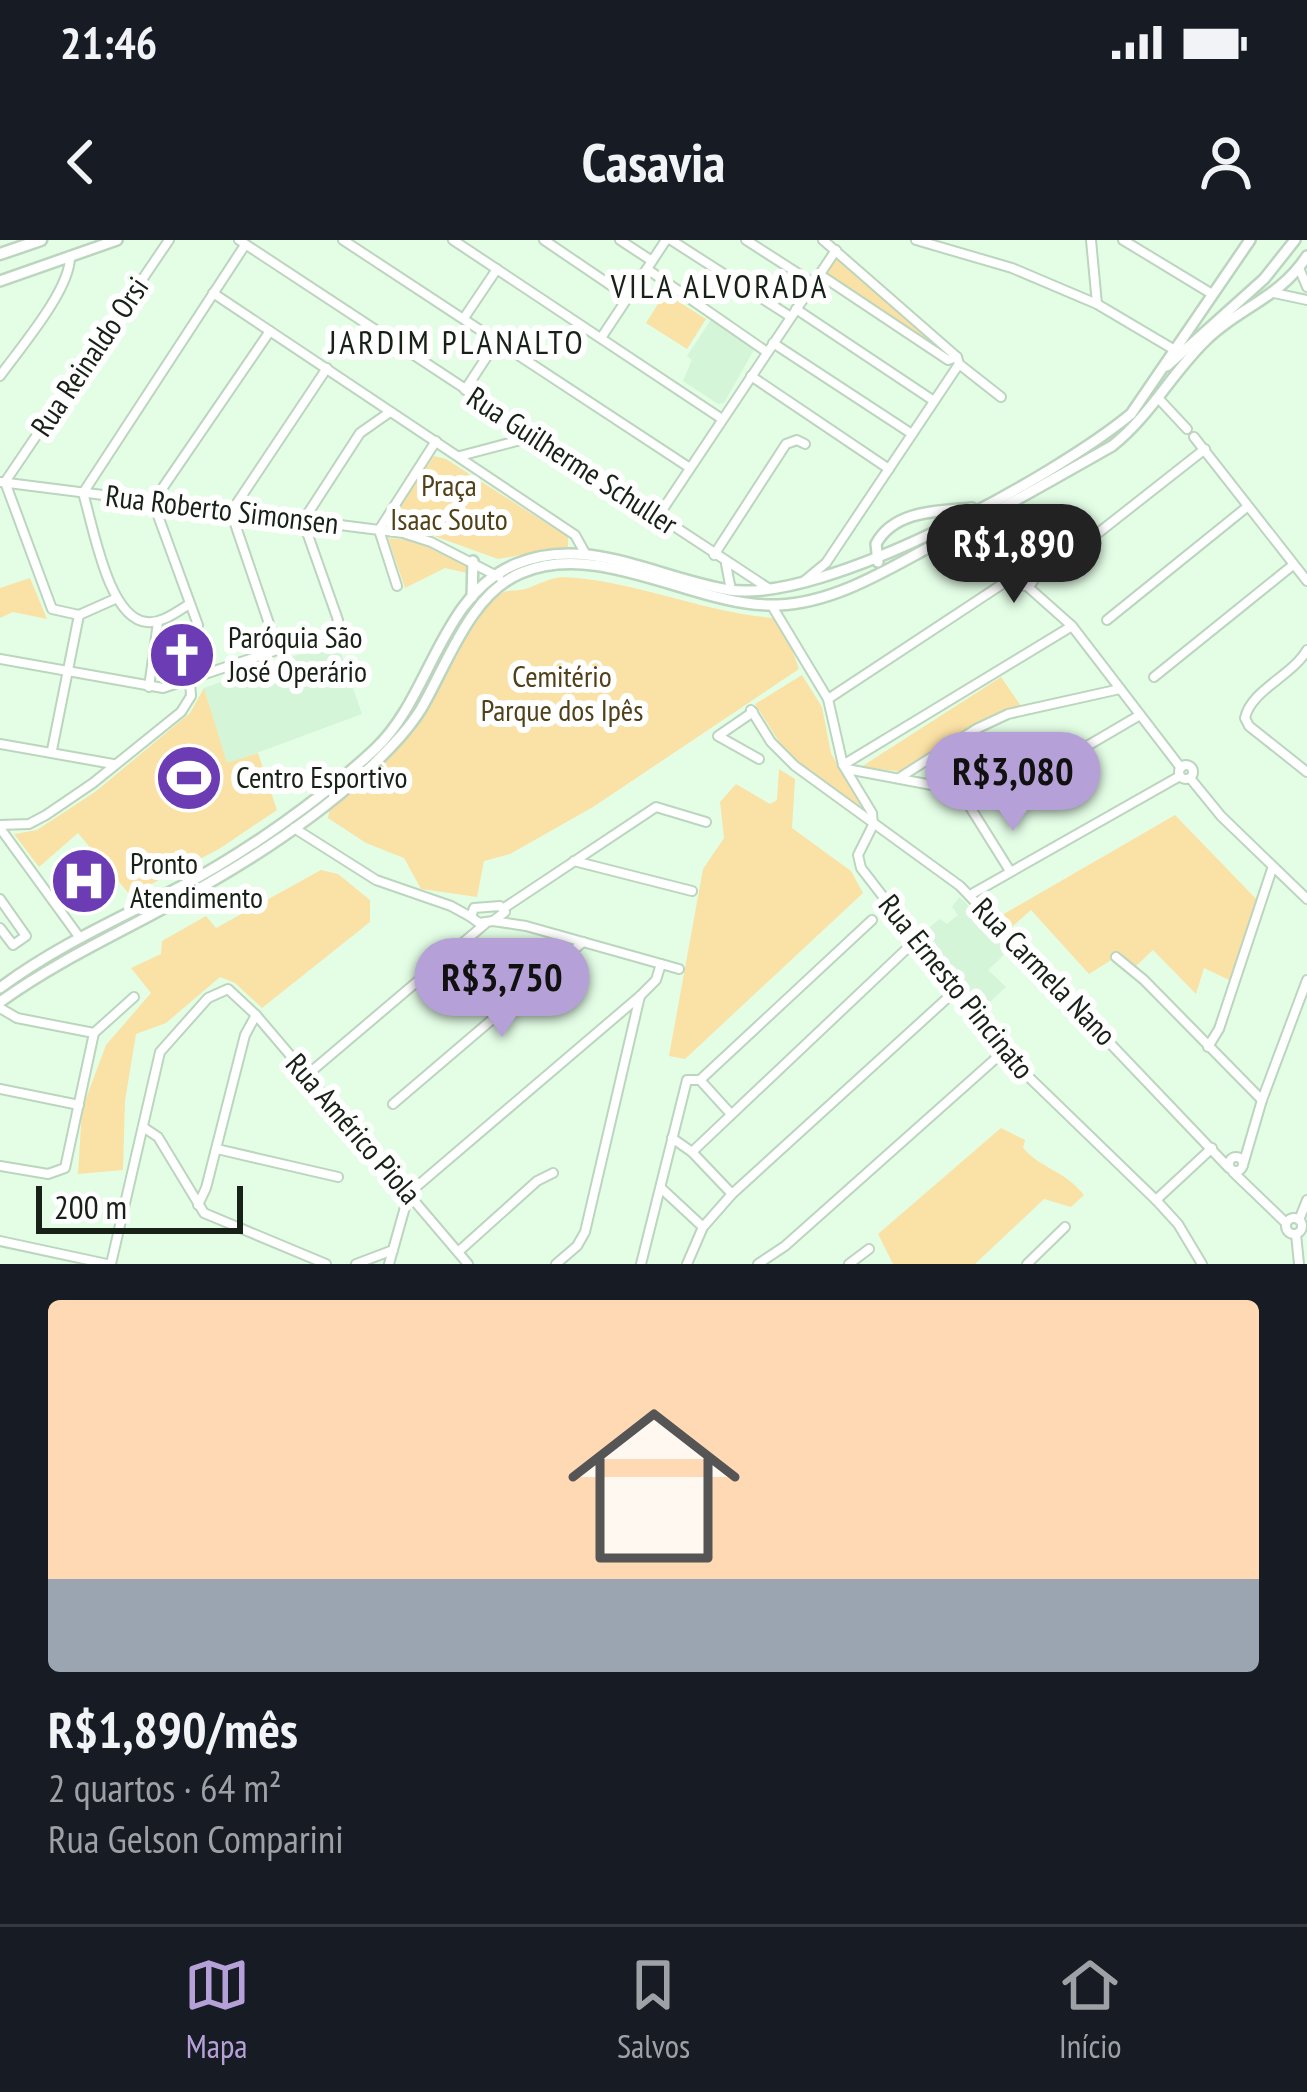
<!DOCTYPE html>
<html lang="pt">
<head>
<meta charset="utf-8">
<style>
  :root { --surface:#171b24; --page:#242831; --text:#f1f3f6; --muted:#9ea1a6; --line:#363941; --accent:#b5a1d8 }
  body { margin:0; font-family:"PT Sans Narrow",sans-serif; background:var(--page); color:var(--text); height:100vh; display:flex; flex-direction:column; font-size:45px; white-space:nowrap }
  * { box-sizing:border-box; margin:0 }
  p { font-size:39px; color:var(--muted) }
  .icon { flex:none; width:66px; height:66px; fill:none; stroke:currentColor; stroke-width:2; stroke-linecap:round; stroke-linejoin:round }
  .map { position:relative; height:1024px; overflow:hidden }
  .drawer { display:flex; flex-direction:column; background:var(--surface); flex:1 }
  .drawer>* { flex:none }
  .scale { position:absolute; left:36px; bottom:30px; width:207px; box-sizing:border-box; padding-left:12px; border:6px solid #182118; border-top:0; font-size:33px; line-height:42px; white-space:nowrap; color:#182118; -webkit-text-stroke:9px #fff; paint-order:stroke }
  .price { position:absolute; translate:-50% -102px; padding:0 27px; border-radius:42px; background:var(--accent); color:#111; font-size:39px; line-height:78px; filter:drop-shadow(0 3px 6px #0008) }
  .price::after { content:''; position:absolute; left:50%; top:72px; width:36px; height:27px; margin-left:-18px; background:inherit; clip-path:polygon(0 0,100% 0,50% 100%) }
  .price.on { background:#222; color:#fff }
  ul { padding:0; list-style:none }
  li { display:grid; align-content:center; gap:24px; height:636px; padding:0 48px }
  li span { display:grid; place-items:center; height:372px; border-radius:12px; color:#555 }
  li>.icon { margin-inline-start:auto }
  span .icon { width:216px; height:216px; fill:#fffc; stroke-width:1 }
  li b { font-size:51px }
  .status { display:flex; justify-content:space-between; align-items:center; height:84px; padding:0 60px; background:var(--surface); direction:ltr }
  .status svg { height:33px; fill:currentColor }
  header { display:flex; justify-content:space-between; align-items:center; height:156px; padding:0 48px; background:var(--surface); font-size:54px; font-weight:700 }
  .tab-bar { display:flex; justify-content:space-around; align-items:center; height:168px; border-top:3px solid var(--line); background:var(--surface); font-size:33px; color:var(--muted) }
  .tab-bar a { display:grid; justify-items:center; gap:6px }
  .tab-bar .on { color:var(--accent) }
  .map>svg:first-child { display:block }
</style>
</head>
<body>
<div class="status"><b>21:46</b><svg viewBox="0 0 49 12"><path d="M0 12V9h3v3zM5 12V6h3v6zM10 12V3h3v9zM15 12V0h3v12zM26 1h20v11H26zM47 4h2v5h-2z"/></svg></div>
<header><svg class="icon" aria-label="back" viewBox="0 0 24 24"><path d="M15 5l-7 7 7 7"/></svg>Casavia<svg class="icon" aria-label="person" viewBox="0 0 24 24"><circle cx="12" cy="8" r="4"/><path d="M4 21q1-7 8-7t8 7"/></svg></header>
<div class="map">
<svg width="1307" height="1024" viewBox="0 0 1307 1024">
  <rect width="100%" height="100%" fill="#e4fee6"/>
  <g fill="#d4f5d7">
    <polygon points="714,75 755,108 724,163 718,164 683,141 692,120 687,116"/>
    <polygon points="337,401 362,474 227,524 204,448"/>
    <polygon points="959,657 1013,706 988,730 1006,747 981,770 919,695 940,679 947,684 958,675 952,667"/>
  </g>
  <g fill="#fae1a5">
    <polygon points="837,18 943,111 824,34"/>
    <polygon points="665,53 706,79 687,109 646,83"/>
    <polygon points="434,216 446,219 568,297 568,307 498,319 420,291 387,285"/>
    <polygon points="388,298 416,301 468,327 467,333 445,328 405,348"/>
    <path d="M562,337c72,3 139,35 211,41l16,23 10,28 -206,138 -83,47 -26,7 -7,36 -56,-8 -17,-31 -38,-15 -38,-25 2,-11c28,-24 60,-44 80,-76 25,-37 53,-116 92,-138 8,-4 17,-1 26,-5 13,-5 20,-9 34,-11z"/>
    <polygon points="30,338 47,379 13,372 0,378 0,348"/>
    <polygon points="802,435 822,467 831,513 865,574 785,511 755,464"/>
    <polygon points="1001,437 1021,466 959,494 904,532 861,527"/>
    <polygon points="204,448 227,523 258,513 277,570 219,609 130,655 78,593 39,627 14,594 37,590 95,552 190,473"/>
    <polygon points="779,529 795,539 792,588 851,631 863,653 685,819 669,816 703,629 724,598 720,562 736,544 770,564 777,560"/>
    <polygon points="1175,575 1261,664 1231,741 1204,728 1196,754 1153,710 1136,726 1116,717 1089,734 1031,670 1006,692 997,678"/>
    <polygon points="321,630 338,634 370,660 370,682 262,768 235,743 220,737 166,783 136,794 125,861 123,930 78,934 82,869 106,805 151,753 131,728 161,714 162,701 206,676 216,688"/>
    <path d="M1001,888l24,12 -2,8c21,23 40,21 61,47l-13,12 -27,-8 -69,65h-82l-15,-30z"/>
  </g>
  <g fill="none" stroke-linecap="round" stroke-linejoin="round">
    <g stroke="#bcd5be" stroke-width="12">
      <g id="minor">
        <polyline points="239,0 768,348"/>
        <polyline points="343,0 690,228"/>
        <polyline points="453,0 722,179"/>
        <polyline points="544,0 628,57"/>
        <polyline points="620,0 652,21"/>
        <polyline points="671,0 791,77"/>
        <polyline points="746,0 813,43"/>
        <polyline points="823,0 957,117 959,124 1001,157"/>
        <polyline points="916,0 1012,28 1097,64 1173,109"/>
        <polyline points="1091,0 1097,64"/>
        <polyline points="1123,0 1212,54"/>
        <polyline points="1299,28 1307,47"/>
        <polyline points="647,29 767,112"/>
        <polyline points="819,34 948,120 957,117"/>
        <polyline points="213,53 575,295 585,313"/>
        <polyline points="1274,53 1307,60"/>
        <polyline points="796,69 934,161"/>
        <polyline points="464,78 497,29"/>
        <polyline points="601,98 666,0"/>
        <polyline points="773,103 912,194"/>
        <path d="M0,136c20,-28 71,-87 70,-120"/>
        <polyline points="751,136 889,229"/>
        <polyline points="465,150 497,101"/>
        <polyline points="1159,159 1187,189"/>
        <polyline points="1194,197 1307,341"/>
        <polyline points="460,216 532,197"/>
        <polyline points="0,242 403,293 431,302 499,337"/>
        <polyline points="657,278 836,10"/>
        <polyline points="984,279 1010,313 1030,330"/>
        <polyline points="379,290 436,201"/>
        <polyline points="379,290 397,346"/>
        <polyline points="714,315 786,204 797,200 805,204"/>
        <polyline points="1060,323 1205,209"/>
        <polyline points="726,324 731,350"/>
        <circle cx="1025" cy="337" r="9"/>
        <polyline points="803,342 826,323 959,124"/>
        <polyline points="1027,346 1072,386 1181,528"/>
        <polyline points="115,359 79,375 52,369 5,242 169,0"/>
        <path d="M190,364c-13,7 -28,20 -43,18 -39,-3 -54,-97 -64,-129l162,-248"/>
        <polyline points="772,366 828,459 843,525 872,573 873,585 858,615 861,628 1003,812 1156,960 1178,984 1202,1024"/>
        <polyline points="1107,380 1247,267"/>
        <polyline points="198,385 153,262 270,91"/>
        <polyline points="278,410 231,272 327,128"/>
        <path d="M1307,410c-15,26 -56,40 -62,68l4,8 58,46"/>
        <polyline points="0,419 163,448 334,391 338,380 303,281 360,193 390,172"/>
        <polyline points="1154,437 1293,325"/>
        <polyline points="149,447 158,382"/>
        <polyline points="828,459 1016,335"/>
        <polyline points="751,470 771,502 795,526 960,646 1229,928"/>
        <polyline points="753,472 718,496 759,519"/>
        <polyline points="0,504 113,524"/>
        <polyline points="52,510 79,375"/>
        <polyline points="843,525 1072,386"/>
        <circle cx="1186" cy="532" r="7"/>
        <polyline points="847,529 990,556 1005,554 1140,475"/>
        <polyline points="899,538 976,489 1008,474 1120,449"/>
        <polyline points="1190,538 1221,576 1307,659"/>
        <polyline points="960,551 1010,631"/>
        <polyline points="0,585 29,584 46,575 93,543 181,472 191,456 190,441"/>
        <polyline points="0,588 80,698"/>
        <polyline points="294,588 376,640 451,666 471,677"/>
        <polyline points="574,621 692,651"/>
        <polyline points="970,655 1180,536"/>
        <polyline points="0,659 26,696 13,705 0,688"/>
        <polygon points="500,666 505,672 493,681 479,683 471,677 474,668"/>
        <polyline points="504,668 656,567 706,582"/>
        <polyline points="493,681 526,686 679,729"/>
        <polyline points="1116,717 1144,740 1262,860"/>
        <polyline points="0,768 17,778 94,793"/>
        <polyline points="1208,807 1219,789 1272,629"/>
        <polyline points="307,835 485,684"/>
        <polyline points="700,840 730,873"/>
        <polyline points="0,849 79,865"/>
        <polyline points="393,864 583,702"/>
        <polyline points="143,887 158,897 204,973 326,1024"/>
        <polyline points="672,898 692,912 732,954"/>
        <polyline points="217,909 338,937"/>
        <polyline points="692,912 916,700"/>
        <circle cx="1236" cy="924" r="7"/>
        <polyline points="1243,925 1262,860 1307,740"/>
        <polyline points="0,926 48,934 65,928 94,793 134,757"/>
        <polyline points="1233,932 1286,983"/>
        <polyline points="661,948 703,987"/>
        <polyline points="1156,960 1212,908"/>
        <polyline points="198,965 206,948 245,795 256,775"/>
        <circle cx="1294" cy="986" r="8"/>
        <polyline points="1299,980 1307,960"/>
        <polyline points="1296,994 1299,1024"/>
        <polyline points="0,1001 107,1024"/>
        <polyline points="458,1012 537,941 553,933"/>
        <polyline points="111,1024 160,812 208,758 228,749 256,775 468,1024"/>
        <polyline points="356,1024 393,1010"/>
        <polyline points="389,1024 409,953 640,756 656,740 661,724"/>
        <polyline points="556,1024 577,1006 585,992 640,756"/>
        <polyline points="641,1024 687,840 700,840 872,680"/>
        <polyline points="687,1024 703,987 732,954 954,752"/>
        <polyline points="758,1024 785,1006 1003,812"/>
        <polyline points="849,1024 869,1009"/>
        <polyline points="1027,1024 1065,987"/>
      </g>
    </g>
    <g stroke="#bcd5be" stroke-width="14">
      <g id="major">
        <polyline points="0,41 117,0"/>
        <polyline points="1167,126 1264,39 1295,0"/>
        <path d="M878,322l-2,-18c18,-34 63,-33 96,-36"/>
        <polyline points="472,357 473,321"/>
        <path d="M0,748c56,-42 120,-70 182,-102 63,-33 142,-89 193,-137 56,-52 65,-154 141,-185 71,-30 143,15 213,26 96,14 327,-114 402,-176l119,-174"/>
        <path d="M0,762c47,-34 98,-59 149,-86 80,-42 159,-90 225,-152 17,-17 34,-34 47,-55 26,-44 49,-115 100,-136 80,-34 175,35 257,32 57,-2 110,-36 159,-62 59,-31 117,-64 175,-97 38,-30 59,-72 94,-106 33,-33 73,-41 101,-84"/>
      </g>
    </g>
    <g stroke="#bcd5be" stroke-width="15">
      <polyline id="highway" points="0,14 41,0"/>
    </g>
    <use href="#minor" stroke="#fff" stroke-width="8"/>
    <use href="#major" stroke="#fff" stroke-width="9"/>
    <use href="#highway" stroke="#fff" stroke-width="10"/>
  </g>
  <defs>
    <g id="church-disc" transform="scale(3.45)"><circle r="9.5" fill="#6b3cb4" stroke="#fff"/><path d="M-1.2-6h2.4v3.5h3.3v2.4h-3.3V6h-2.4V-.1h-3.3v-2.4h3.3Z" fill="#fff"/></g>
    <g id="stadium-disc" transform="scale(3.45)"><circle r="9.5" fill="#6b3cb4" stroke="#fff"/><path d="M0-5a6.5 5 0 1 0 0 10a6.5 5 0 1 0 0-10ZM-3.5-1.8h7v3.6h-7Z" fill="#fff"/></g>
    <g id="hospital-disc" transform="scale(3.45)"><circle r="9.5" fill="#6b3cb4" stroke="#fff"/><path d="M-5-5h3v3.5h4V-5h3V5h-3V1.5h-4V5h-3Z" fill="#fff"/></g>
  </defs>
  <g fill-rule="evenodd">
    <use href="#church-disc" x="182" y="415"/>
    <use href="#stadium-disc" x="189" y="538"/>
    <use href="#hospital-disc" x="84" y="641"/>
  </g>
  <g text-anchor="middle" stroke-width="12" stroke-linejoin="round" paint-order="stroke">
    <g font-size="30" fill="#182118" stroke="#fff">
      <text transform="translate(90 117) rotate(-56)" y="10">Rua Reinaldo Orsi</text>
      <text transform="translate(572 221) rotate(33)" y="10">Rua Guilherme Schuller</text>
      <text transform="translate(222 270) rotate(7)" y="10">Rua Roberto Simonsen</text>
      <text transform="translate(1044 732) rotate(46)" y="10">Rua Carmela Nano</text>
      <text transform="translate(956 747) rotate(51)" y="10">Rua Ernesto Pincinato</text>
      <text transform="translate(353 889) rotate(49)" y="10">Rua Américo Piola</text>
    </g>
    <g font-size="30" fill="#514118" stroke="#fff">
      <text x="449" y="256">Praça<tspan x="449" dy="34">Isaac Souto</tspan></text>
      <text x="562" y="447">Cemitério<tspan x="562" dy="34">Parque dos Ipês</tspan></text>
    </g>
    <g font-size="30" fill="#182118" stroke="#fff" text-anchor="start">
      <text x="228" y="408">Paróquia São<tspan x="228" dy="34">José Operário</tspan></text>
      <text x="236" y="548">Centro Esportivo</text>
      <text x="130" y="634">Pronto<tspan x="130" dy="34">Atendimento</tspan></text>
    </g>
    <g font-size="33" letter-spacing="3" fill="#182118" stroke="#fff">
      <text x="720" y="58">VILA ALVORADA</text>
      <text x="457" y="114">JARDIM PLANALTO</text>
    </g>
  </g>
</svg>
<div class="scale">200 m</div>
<b class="price on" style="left:1014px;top:366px">R$1,890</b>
<b class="price" style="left:1013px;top:594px">R$3,080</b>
<b class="price" style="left:502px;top:800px">R$3,750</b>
</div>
<section class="drawer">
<ul>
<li><span style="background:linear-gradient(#ffd9b3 75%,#9aa5b1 0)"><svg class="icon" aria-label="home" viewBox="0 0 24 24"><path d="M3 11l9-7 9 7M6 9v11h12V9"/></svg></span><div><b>R$1,890/mês</b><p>2 quartos · 64 m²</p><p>Rua Gelson Comparini</p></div></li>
</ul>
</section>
<nav class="tab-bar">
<a class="on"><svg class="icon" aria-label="map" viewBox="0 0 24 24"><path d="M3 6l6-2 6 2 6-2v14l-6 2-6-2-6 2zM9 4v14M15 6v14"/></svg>Mapa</a>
<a><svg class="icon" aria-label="saved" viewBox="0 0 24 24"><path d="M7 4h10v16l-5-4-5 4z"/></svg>Salvos</a>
<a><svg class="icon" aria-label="home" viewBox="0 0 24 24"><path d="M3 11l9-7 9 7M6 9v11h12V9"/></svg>Início</a>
</nav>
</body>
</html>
